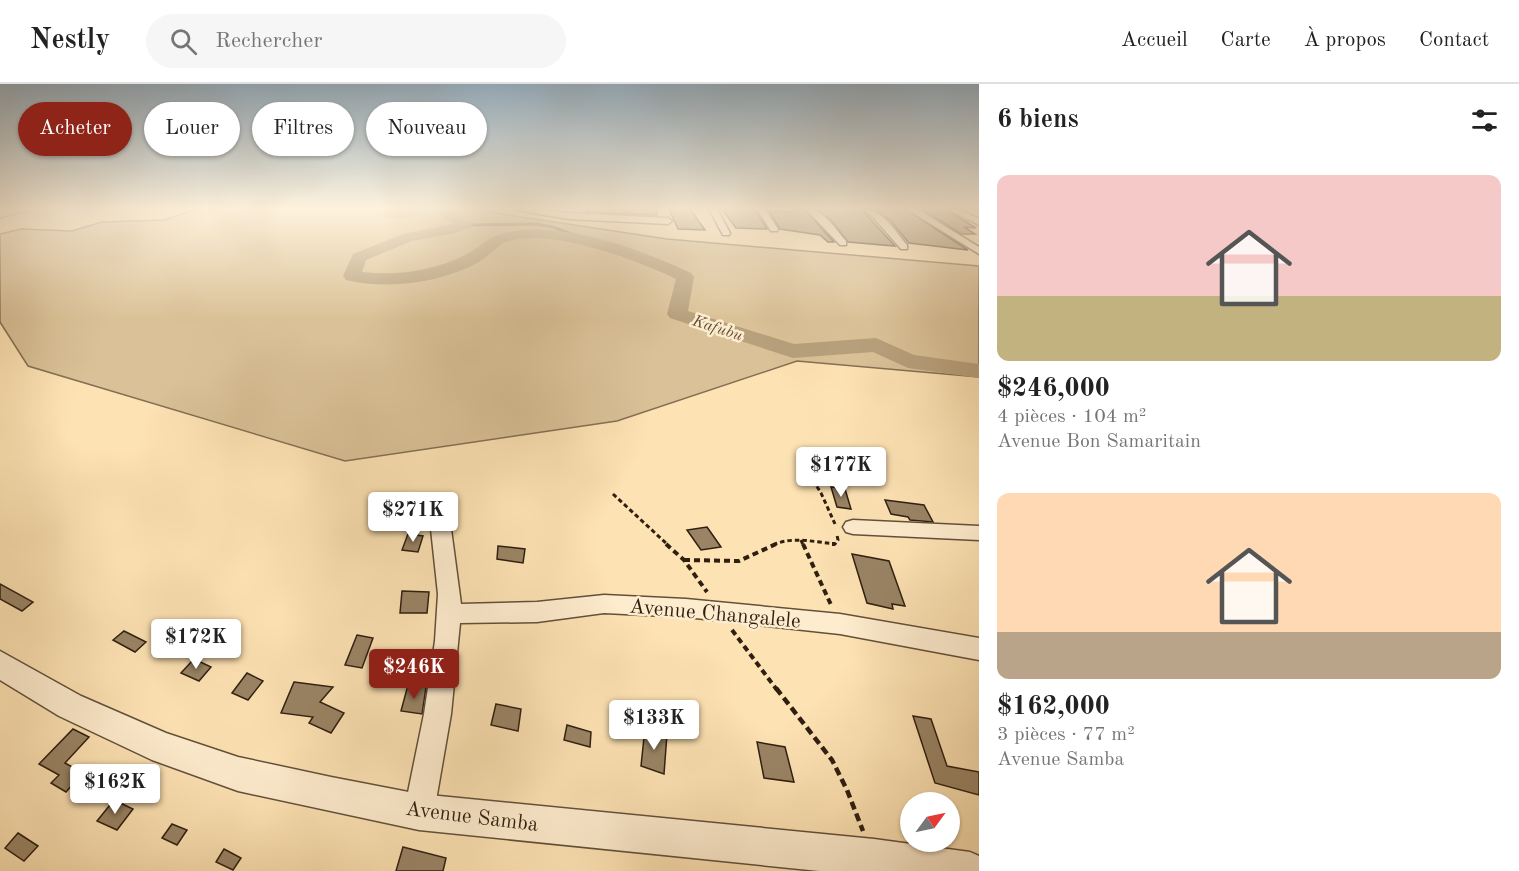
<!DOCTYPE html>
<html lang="fr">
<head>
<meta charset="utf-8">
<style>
  :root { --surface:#fff; --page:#f6f6f6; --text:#222; --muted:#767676; --line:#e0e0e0; --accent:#8f2418 }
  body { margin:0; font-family:"Old Standard TT",serif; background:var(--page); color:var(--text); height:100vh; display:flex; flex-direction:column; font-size:22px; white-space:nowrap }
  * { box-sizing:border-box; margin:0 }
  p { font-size:20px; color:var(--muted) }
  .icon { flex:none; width:33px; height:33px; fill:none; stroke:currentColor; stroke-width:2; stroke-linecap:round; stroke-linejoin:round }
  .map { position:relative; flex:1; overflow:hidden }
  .details { display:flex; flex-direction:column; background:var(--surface); width:540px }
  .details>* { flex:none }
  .banner { position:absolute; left:18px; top:18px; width:570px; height:54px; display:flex; gap:12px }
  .needle { width:39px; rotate:57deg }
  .fabs { position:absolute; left:900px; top:708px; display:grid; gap:12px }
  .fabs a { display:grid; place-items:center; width:60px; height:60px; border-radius:50%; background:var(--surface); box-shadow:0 2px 4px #0004; font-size:30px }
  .price { position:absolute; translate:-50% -51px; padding:0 14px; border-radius:6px; background:#fff; color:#222; font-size:20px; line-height:39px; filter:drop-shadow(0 2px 3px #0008) }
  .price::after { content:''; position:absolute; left:50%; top:36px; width:18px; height:14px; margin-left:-9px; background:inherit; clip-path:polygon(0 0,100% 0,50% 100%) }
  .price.on { background:var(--accent); color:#fff }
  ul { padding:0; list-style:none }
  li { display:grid; align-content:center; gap:12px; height:318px; padding:0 18px }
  li span { display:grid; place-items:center; height:186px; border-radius:12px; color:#555 }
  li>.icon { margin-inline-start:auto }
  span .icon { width:108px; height:108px; fill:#fffc; stroke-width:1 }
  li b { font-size:26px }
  h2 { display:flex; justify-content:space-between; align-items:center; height:72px; padding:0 18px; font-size:26px }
  .pill { padding:0 21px; border-radius:27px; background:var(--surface); box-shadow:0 2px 4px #0004; font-size:21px; line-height:54px }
  .pill.on { background:var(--accent); color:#fff }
  header { display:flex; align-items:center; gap:36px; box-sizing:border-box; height:84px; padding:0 30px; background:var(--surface); border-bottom:2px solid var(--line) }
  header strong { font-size:28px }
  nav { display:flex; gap:33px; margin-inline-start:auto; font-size:21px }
  .search { width:420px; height:54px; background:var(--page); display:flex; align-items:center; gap:15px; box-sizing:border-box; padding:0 21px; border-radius:33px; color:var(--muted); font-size:22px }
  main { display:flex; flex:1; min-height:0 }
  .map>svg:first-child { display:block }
</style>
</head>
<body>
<header>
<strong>Nestly</strong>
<div class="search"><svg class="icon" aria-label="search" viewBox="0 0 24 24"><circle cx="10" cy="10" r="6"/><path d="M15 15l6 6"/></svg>Rechercher</div>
<nav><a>Accueil</a><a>Carte</a><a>À propos</a><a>Contact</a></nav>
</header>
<main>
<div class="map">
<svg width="979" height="787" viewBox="0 0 979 787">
  <rect width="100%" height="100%" fill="#fde2b3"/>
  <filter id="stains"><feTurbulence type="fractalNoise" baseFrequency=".00333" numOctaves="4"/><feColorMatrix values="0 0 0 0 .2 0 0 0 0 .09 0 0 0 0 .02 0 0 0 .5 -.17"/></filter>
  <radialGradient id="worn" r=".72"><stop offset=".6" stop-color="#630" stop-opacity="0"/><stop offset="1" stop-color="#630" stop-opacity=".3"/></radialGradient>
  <polygon fill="#dac197" stroke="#847054" stroke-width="1.5" points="197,125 468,125 667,155 979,182 979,293 797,277 617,337 345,377 28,282 0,238 0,150 21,145 72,147 102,138 164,136"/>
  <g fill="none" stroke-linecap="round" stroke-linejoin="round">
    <polyline stroke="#816c51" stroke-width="3" points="466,141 537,140 553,143 599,161"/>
    <g fill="#b7a07c" fill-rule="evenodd">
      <path d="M371,125h59c-13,12 -46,13 -59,0z"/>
      <path d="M431,125h17l25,16 -2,3 -20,6 -39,7 -46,19 -4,12c36,4 71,-1 103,-17 13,-6 22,-17 36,-21 56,-16 139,15 190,39l3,4 -6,34 106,33 82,-6 38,17 65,9v14l-71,-10 -35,-16 -80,6 -123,-40 -3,-4 9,-35c-39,-19 -124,-51 -167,-38 -12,4 -20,15 -30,21 -38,21 -91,28 -133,18l-3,-4 10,-22 50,-20 51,-10z"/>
    </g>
  </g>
  <g fill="#9a8465" stroke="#2f1f11" stroke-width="1.5">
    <polygon points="588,125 657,125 657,131 587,128"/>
    <polygon points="669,125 690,125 705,146 678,145"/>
    <polygon points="722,125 755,125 767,145 736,144"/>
    <polygon points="793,125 804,125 834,158 828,158 820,151 780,145 769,127 795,128"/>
    <polygon points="816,125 861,125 895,162 848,158 830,135"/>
    <polygon points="874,125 905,125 968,166 909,159 890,136"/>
    <polygon points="922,125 945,125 976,144 964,143 975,150 961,150"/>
    <polygon points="831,403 845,405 851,425 837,423"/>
    <polygon points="885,416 924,421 933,438 910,436 908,433 891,430"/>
    <polygon points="707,443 721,463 701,466 687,446"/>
    <polygon points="408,450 423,452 418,468 402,466"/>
    <polygon points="498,462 525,465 523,479 497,475"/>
    <polygon points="852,470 889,477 905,522 892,520 893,525 867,519"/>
    <polygon points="0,500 33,518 22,527 0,515"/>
    <polygon points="402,507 429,508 427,529 400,529"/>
    <polygon points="124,547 146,558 135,568 113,556"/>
    <polygon points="357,551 373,554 362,584 345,581"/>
    <polygon points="194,575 211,583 199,597 181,589"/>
    <polygon points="247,589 263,597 248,616 232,609"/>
    <polygon points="294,598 333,603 320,618 344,629 331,649 309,639 313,633 281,629"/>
    <polygon points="408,601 426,603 422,630 401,627"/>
    <polygon points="496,620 521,625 518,647 491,641"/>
    <polygon points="913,632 931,635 947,682 979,688 979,711 935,699"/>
    <polygon points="567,641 591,648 590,663 564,656"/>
    <polygon points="645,644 667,650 664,690 641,682"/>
    <polygon points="73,645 89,653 65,679 83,689 66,708 51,699 59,691 39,680"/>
    <polygon points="757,658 785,663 794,698 764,694"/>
    <polygon points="114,716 133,725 117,746 97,737"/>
    <polygon points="172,740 187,746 177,761 162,754"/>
    <polygon points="18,749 38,762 24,777 5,764"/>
    <polygon points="403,763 446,774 443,787 396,787"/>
    <polygon points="224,765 241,774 233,786 216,778"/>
  </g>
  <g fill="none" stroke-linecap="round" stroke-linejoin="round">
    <g stroke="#62503a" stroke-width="3">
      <g id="minor">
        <polygon points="533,125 569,129 668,134 672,137 668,140 569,135 516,126"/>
        <polygon points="709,125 717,125 730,149 729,151 723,151"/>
        <polygon points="757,125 765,125 778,145 777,147 771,147"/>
        <path d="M806,125c18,0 29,20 40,32v4h-6z"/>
        <path d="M863,125c20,0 32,22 44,36v4h-6l-28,-32z"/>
        <polygon points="907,125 917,125 979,163 979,170"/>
        <polygon points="947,125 958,125 979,135 979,141"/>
        <polygon points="853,436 979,442 979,456 853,450 846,448 843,443 846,438"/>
        <polygon points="441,438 448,440 451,445 461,520 537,518 604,511 686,515 840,530 979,554 979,576 840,550 686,533 604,529 537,538 460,539 451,630 434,728 430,739 419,743 408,739 404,728 424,630 435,557 438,510 431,445 434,440"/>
      </g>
    </g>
    <g stroke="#62503a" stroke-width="3">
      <polygon id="tertiary" points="0,567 81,612 166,649 238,673 331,693 419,710 874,755 970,768 979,772 979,787 819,787 419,746 238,707 152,676 59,632 0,596"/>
    </g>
    <g stroke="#2f1f11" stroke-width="1.5" stroke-dasharray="2 1.5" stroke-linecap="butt">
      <polyline points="67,125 100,127"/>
      <polyline points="0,134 37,125"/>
    </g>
    <g stroke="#2f1f11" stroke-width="3" stroke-dasharray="4.5 3" stroke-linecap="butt">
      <polyline points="801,377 821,409 835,440"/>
      <polyline points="613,410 668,461"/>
      <polyline points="801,456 803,461"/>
      <path d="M773,461c19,-9 42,-3 62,-1l3,-4 -1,-5"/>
    </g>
    <g stroke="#2f1f11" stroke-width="4" stroke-dasharray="6 4" stroke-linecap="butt">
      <polyline points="666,460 684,476 707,508"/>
      <polyline points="803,460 832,523"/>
      <polyline points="832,460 835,460"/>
      <polyline points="684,476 739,477 776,460"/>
      <polyline points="732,546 777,606"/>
    </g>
    <polyline stroke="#2f1f11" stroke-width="4.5" stroke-dasharray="8 4.5" stroke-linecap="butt" points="776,604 832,676 847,706 863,747"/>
    <use href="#minor" fill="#feecce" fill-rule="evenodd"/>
    <use href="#tertiary" fill="#feecce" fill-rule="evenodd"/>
  </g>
  <linearGradient id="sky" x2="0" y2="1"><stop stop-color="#94acbd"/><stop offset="0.53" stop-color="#fef2dd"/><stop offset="1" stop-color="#fef2dd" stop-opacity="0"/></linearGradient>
  <rect width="979" height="235" fill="url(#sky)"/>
  <g text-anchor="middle" stroke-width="5" stroke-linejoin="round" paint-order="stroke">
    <g font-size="16" font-style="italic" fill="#5f4c36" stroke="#feecce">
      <text transform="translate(718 243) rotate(18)" y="6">Kafubu</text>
    </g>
    <g font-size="21" fill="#2f1f11" stroke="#feecce">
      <text transform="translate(715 529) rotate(5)" y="7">Avenue Changalele</text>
      <text transform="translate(472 732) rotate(7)" y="7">Avenue Samba</text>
    </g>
  </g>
  <rect width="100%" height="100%" filter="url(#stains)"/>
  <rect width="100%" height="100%" fill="url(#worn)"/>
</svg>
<div class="fabs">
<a><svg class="needle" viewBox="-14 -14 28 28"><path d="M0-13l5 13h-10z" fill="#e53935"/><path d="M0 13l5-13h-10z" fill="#767676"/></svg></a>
</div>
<b class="price" style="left:841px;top:414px">$177K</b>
<b class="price" style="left:413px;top:459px">$271K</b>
<b class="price" style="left:196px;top:586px">$172K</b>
<b class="price on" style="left:414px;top:616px">$246K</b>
<b class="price" style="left:654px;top:667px">$133K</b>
<b class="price" style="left:115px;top:731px">$162K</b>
<div class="banner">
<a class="pill on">Acheter</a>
<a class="pill">Louer</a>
<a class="pill">Filtres</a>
<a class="pill">Nouveau</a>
</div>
</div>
<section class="details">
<h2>6 biens<svg class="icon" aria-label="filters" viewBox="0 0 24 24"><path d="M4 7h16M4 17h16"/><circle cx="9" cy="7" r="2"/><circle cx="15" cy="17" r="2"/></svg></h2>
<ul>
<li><span style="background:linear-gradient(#f6c9c9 65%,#c2b280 0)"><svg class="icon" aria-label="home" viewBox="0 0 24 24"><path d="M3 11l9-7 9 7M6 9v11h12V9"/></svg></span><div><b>$246,000</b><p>4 pièces · 104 m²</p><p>Avenue Bon Samaritain</p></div></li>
<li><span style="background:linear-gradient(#ffd9b3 75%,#b9a48a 0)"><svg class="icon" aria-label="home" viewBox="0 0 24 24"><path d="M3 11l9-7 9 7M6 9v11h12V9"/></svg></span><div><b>$162,000</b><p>3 pièces · 77 m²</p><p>Avenue Samba</p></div></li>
</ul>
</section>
</main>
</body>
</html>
